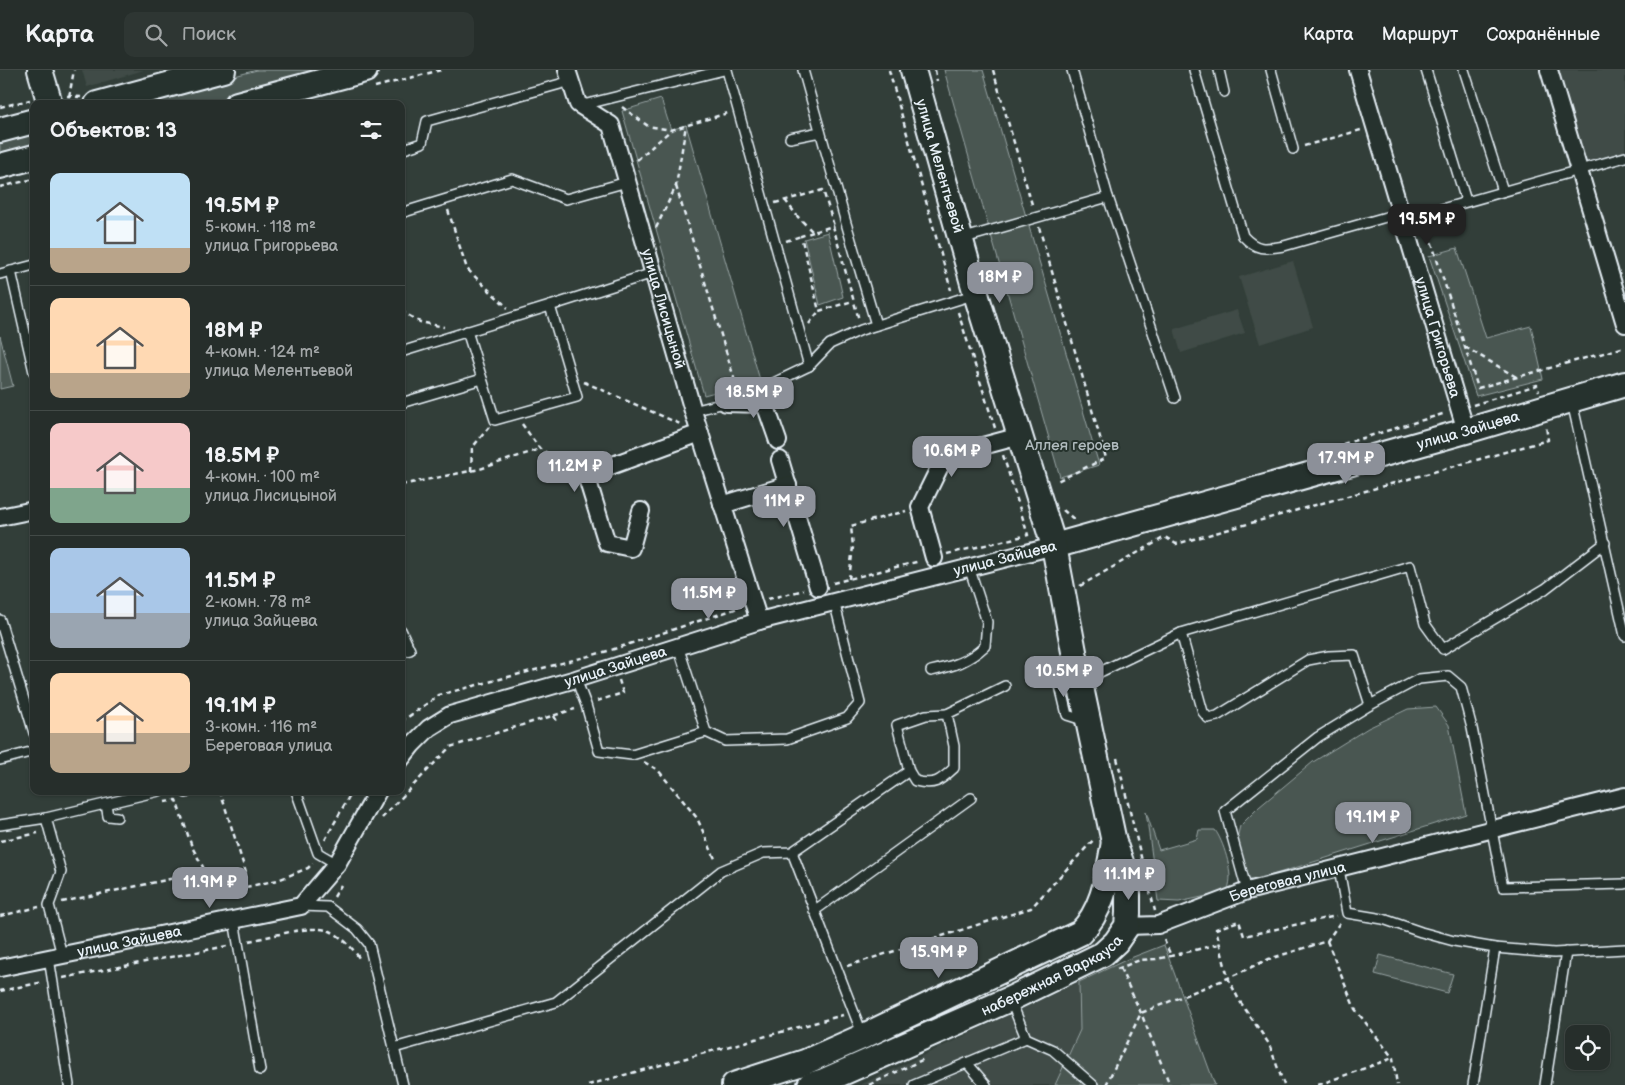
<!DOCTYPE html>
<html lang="ru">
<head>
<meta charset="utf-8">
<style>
  :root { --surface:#262e2b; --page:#2e3633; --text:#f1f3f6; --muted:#a4a8a9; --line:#424a47; --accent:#8c9099 }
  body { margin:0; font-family:"Balsamiq Sans",sans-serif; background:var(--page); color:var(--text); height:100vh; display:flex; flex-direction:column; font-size:19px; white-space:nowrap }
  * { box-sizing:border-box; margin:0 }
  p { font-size:16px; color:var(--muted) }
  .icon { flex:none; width:28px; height:28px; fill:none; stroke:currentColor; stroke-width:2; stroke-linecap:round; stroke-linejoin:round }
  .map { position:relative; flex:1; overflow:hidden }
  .side { position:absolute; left:30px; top:30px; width:375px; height:695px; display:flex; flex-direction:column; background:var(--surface); border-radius:10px; box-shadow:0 1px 4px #0004,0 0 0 1px var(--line) }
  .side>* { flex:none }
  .fabs { position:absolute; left:1565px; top:955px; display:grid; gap:10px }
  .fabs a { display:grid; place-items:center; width:45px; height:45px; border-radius:10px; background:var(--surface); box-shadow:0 1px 4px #0004,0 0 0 1px var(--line); font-size:25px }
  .price { position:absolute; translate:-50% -42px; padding:0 11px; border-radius:10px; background:var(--accent); color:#fff; font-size:16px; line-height:32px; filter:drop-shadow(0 1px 2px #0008) }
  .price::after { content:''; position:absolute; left:50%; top:30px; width:15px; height:11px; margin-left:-8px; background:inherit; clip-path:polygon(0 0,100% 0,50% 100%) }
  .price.on { background:#222; color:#fff }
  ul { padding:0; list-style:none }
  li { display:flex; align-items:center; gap:15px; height:125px; padding:0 20px }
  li+li { border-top:1px solid var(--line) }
  li span { display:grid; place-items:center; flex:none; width:140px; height:100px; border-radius:10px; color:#555 }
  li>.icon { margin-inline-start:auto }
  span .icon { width:60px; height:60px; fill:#fffc; stroke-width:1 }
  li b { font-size:21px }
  h2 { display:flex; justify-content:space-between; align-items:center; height:60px; padding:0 20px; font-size:21px }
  header { display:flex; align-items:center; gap:30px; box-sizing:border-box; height:70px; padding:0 25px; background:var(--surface); border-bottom:1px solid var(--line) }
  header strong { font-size:24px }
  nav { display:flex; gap:28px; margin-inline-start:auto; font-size:18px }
  .search { width:350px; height:45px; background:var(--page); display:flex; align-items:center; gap:12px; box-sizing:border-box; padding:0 18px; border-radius:10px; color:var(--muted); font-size:19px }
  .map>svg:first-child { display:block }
</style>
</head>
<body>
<header>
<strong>Карта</strong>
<div class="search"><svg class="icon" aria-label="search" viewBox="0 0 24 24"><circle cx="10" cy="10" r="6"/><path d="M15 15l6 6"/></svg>Поиск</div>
<nav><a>Карта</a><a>Маршрут</a><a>Сохранённые</a></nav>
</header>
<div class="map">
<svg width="1625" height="1015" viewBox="0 0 1625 1015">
  <rect width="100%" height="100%" fill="#323e39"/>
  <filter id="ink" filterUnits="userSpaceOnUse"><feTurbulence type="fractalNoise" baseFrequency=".02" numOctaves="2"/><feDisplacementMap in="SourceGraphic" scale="10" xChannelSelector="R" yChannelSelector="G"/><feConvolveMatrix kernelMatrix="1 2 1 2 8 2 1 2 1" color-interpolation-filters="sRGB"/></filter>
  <g filter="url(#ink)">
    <g fill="#3f4b46">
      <polygon points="82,0 144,0 87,17"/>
      <polygon points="1559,0 1625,0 1625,84 1586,95"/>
      <polygon points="1293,191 1313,257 1260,274 1239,207"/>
      <polygon points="1237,240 1245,263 1181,283 1174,259"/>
      <polygon points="1079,912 1080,960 1055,1015 860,1015"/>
    </g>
    <g fill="#495651" stroke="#98a4a4">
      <polygon points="257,0 334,0 206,34 130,34"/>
      <polygon points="944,0 983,0 1099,395 1060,407"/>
      <polygon points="661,29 671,60 686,55 760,310 704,325 622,41"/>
      <polygon points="34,59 34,79 0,88 0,68"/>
      <polygon points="828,162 843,227 820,235 804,169"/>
      <polygon points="1457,178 1486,268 1531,256 1543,309 1476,326 1429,186"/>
      <polygon points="0,266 13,316 0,319"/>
      <polygon points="1436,637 1449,655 1466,744 1250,812 1237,768 1240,756 1259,737 1313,692 1368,658 1408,639"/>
      <path d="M1146,742l13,38 38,-11 2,-9h16c8,11 18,41 14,55 0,2 -2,5 -4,7l-46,10 -21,-1z"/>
      <polygon points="1164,875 1215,1015 1055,1015 1080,960 1079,912 1128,889"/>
      <polygon points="1380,885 1453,904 1447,923 1375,904"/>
    </g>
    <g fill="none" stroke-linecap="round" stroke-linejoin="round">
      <g stroke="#e8f1f8" stroke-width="12">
        <g id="lane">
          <polyline points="727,0 809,296 830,274 861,260 976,224"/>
          <polyline points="803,0 846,153 876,255"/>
          <path d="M1194,0l49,166c14,15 22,13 41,10l116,-33"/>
          <polyline points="1219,0 1224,22"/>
          <polyline points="1271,0 1293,79"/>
          <polyline points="1426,0 1466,131"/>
          <polyline points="1464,0 1503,121"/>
          <polyline points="581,34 587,34 724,0"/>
          <polyline points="790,68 820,62"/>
          <polyline points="401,80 422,73 427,51 571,11"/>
          <polyline points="1108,127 1175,328"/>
          <polyline points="401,143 512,109 566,129 627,112"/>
          <polyline points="1403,150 1625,87"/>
          <polyline points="961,169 1108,127 1072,0"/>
          <polyline points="11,201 34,302"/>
          <polyline points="0,204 34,195"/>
          <polyline points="467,261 495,350 577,327 550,236 653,203"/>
          <polyline points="401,282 550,236"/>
          <polyline points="1572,332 1625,566"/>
          <polyline points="401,333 482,309"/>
          <polyline points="693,341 740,329 809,296"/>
          <polyline points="0,550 34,663"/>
          <polyline points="401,560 410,580 401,582"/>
          <polyline points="1181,563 1203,642 1208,648 1217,646 1308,590 1329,586 1354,585 1370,635"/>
          <polyline points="678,576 706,662 725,671 787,669 847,648 860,633 834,531"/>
          <path d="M931,601c22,-5 37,-9 54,-25l2,-24 -18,-55"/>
          <polyline points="576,609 586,635 599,681 632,685 706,662"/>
          <polyline points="947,644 1005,616"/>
          <polyline points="1086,651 1067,645 1058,607 1068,595 1079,608 1096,604 1181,563 1410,496 1425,554 1443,579 1545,519 1605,473"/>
          <polyline points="0,690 34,681"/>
          <polyline points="184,721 186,723"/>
          <polyline points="296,721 318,783 337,794"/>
          <polyline points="106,734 108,746 117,747"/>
          <polyline points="46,748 159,721"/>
          <polyline points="0,755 46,748 61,802 49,835 62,885"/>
          <polyline points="792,782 863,966"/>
          <polyline points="1339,799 1347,843 1383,849 1421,862 1454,871 1495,878 1554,883 1625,879"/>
          <polyline points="1247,821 1225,741 1318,667 1370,635 1419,609 1448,606 1461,617 1472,658 1503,817 1625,814"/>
          <polyline points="301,836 328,837 357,859 369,874 403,1015"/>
          <polyline points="814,841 971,728"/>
          <polyline points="234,850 260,1000"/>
          <polyline points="49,888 69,1015"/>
          <polyline points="1010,929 1026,968 1053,980 1093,1015"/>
          <path d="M394,978l162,-46 165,-131 42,-18 29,-1 117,-81 6,10c20,5 25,0 39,-13v-22l-7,-32 -21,1 -29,10 12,46"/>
          <polyline points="967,993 986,1015"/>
          <polyline points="914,1015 1026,968"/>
          <polyline points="1473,1015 1495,878"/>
          <polyline points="1545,1015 1566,882"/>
        </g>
      </g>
      <g stroke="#e8f1f8" stroke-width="20">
        <g id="street">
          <path id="s1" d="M567,0l11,34 33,21 82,286 66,210"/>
          <path id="s2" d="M1358,0l108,361"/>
          <polyline points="1549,0 1625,254"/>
          <polyline points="726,333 765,334 778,371"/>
          <polyline points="780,390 818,517"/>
          <polyline points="722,435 788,415"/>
          <polyline points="641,441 631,478 607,473 586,405 700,363"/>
          <polyline points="0,447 34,440"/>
          <polyline points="934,488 920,437 945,386 1020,366"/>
          <path id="s3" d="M401,689l11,-14 17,-17 21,-13 126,-36 183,-58 295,-75"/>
          <path id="s4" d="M1127,856l31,-1 89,-34 378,-95"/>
          <path id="s5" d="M0,898l301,-62 36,-42 41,-73"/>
        </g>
      </g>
      <g stroke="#e8f1f8" stroke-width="28">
        <g id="secondary">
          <polyline points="40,0 50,34"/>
          <polyline points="97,34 223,0"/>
          <polyline points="237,34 365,0"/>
          <polyline points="0,60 34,51"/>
          <polyline points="0,96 34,87"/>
          <path id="s6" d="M1054,476l412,-115 159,-47"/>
          <path d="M734,1015l71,-23 59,-26 216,-103c24,-23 28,-59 34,-91"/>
          <path id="s7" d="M810,1015l14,-4 186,-82 93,-45 13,-12 11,-16 1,-13v-19l-3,-20 -11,-32 -35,-164 -25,-132 -78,-252 -63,-224"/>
        </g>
      </g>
      <g stroke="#e8f1f8" stroke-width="2.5" stroke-dasharray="5 4" stroke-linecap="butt">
        <polyline points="889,0 951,220"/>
        <polyline points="935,0 937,11"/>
        <polyline points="993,0 1033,138"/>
        <polyline points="375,17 441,0"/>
        <polyline points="67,26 81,27"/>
        <polyline points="69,27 74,0"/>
        <polyline points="0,37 30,30"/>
        <polyline points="622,37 648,56 671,60"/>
        <polyline points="1304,76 1361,60"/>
        <polyline points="637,90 671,60 728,43"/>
        <polyline points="676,116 737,318"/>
        <polyline points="0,117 34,109"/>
        <polyline points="785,130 798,147 813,162 833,156 859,250"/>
        <polyline points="775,133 823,120 834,156"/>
        <polyline points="448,140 467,199 508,238"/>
        <polyline points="1426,155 1478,318 1625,277"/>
        <polyline points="1039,157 1106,388 1055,412"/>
        <polyline points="656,158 676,116 686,55"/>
        <polyline points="813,162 801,166 819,241 853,231"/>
        <polyline points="786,171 801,166"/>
        <polyline points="401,241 420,252 444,257"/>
        <polyline points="958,242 995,358"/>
        <polyline points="809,254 819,241"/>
        <polyline points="1465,277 1518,308"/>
        <polyline points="584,312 680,354"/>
        <polyline points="1473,335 1537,315 1539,321"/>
        <polyline points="522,354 540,379 574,398"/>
        <polyline points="1343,374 1446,343"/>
        <polyline points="471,401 472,378 489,357"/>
        <polyline points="401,415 480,399 540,379"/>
        <polyline points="1063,440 1076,451"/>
        <polyline points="947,484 1028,465 1003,385"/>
        <polyline points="849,509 853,477 851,456 906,441"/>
        <polyline points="833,513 920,491"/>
        <polyline points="1080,516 1165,467 1176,474 1548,370 1546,356"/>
        <polyline points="768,529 804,520"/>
        <polyline points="597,631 623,623 619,610"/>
        <polyline points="554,646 558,653"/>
        <polyline points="401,652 439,625 608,581 738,538"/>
        <polyline points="1117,688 1143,795"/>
        <polyline points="644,692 658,700 697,748 716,791"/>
        <polyline points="220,721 247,806"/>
        <polyline points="165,732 176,730 192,777 209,808"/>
        <polyline points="382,748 450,677 575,639"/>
        <polyline points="325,770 352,721"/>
        <polyline points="0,771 38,763"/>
        <polyline points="1145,802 1155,841"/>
        <polyline points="334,827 341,815"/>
        <polyline points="62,832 194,804 210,809 221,810 232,816 246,817 278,810 308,798 313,793"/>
        <polyline points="0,846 39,837"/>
        <polyline points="1164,870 1171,886"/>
        <path d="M249,871c21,-4 62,-17 81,-10 11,5 23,17 29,27"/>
        <polyline points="1327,871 1355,939 1393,988 1397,1015"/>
        <polyline points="847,896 1031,838 1095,768"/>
        <polyline points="1120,898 1141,943 1170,1015"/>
        <polyline points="1117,899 1140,890 1156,889 1171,886 1219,874"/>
        <polyline points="63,908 227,876"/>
        <polyline points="0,921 43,912"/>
        <polyline points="588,1015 843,945"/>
        <polyline points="869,1015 924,989"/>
        <polyline points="1106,1015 1141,943 1228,908 1269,889 1327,871 1341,851"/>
        <polyline points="1284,1015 1269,974 1239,930 1228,908 1216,859 1239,851 1244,866 1336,846"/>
        <polyline points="1318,1015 1393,988"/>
      </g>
      <use href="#lane" stroke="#26332d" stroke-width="9"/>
      <use href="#street" stroke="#26332d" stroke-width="16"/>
      <use href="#secondary" stroke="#26332d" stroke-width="24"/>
    </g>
  </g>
  <g text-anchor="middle" stroke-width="4" stroke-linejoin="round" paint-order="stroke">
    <g font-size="15" fill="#e8f1f8" stroke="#26332d">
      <text transform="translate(940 96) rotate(74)" y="5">улица Мелентьевой</text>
      <text dy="5" stroke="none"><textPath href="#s1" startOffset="266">улица Лисицыной</textPath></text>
      <text dy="5" stroke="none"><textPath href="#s2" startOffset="279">улица Григорьева</textPath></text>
      <text dy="5" stroke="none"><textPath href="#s6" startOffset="430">улица Зайцева</textPath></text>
      <text transform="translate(1005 488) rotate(-14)" y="5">улица Зайцева</text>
      <text dy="5" stroke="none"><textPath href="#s3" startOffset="239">улица Зайцева</textPath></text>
      <text dy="5" stroke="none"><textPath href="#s4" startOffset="168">Береговая улица</textPath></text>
      <text dy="5" stroke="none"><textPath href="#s5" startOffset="132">улица Зайцева</textPath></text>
      <text dy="5" stroke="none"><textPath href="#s7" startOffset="266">набережная Варкауса</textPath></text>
    </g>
    <g font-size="15" fill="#b0bbbe" stroke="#26332d">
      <text x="1072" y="380">Аллея героев</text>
    </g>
  </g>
</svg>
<div class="fabs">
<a><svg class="icon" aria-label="locate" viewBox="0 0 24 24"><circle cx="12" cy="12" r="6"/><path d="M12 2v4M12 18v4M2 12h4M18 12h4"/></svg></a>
</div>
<b class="price on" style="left:1427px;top:176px">19.5M ₽</b>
<b class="price" style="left:1000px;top:234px">18M ₽</b>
<b class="price" style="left:754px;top:349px">18.5M ₽</b>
<b class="price" style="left:952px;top:408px">10.6M ₽</b>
<b class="price" style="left:1346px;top:415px">17.9M ₽</b>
<b class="price" style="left:575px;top:423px">11.2M ₽</b>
<b class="price" style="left:784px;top:458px">11M ₽</b>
<b class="price" style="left:709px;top:550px">11.5M ₽</b>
<b class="price" style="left:1064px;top:628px">10.5M ₽</b>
<b class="price" style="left:1373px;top:774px">19.1M ₽</b>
<b class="price" style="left:1129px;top:831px">11.1M ₽</b>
<b class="price" style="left:210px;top:839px">11.9M ₽</b>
<b class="price" style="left:939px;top:909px">15.9M ₽</b>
<section class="side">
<h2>Объектов: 13<svg class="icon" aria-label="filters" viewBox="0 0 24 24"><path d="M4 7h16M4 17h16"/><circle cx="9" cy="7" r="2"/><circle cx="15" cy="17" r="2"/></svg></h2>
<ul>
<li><span style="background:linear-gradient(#bfe0f5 75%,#b9a48a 0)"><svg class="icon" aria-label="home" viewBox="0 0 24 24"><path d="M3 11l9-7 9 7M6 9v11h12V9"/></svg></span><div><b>19.5M ₽</b><p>5-комн. · 118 m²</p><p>улица Григорьева</p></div></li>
<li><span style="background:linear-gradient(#ffd9b3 75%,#b9a48a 0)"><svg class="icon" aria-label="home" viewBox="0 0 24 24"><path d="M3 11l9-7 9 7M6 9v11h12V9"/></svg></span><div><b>18M ₽</b><p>4-комн. · 124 m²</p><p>улица Мелентьевой</p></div></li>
<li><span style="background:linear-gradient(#f6c9c9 65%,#7fa58c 0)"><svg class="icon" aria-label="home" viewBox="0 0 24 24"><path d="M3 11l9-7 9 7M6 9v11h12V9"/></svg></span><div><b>18.5M ₽</b><p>4-комн. · 100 m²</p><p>улица Лисицыной</p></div></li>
<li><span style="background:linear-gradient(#a9c7e8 65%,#9aa5b1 0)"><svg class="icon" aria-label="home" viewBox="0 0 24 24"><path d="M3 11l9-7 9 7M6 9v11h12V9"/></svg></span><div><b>11.5M ₽</b><p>2-комн. · 78 m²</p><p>улица Зайцева</p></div></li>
<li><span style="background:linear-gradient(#ffd9b3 60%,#b9a48a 0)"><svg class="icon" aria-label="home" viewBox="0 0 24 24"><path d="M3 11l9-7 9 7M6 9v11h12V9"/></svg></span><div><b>19.1M ₽</b><p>3-комн. · 116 m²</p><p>Береговая улица</p></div></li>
</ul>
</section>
</div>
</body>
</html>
